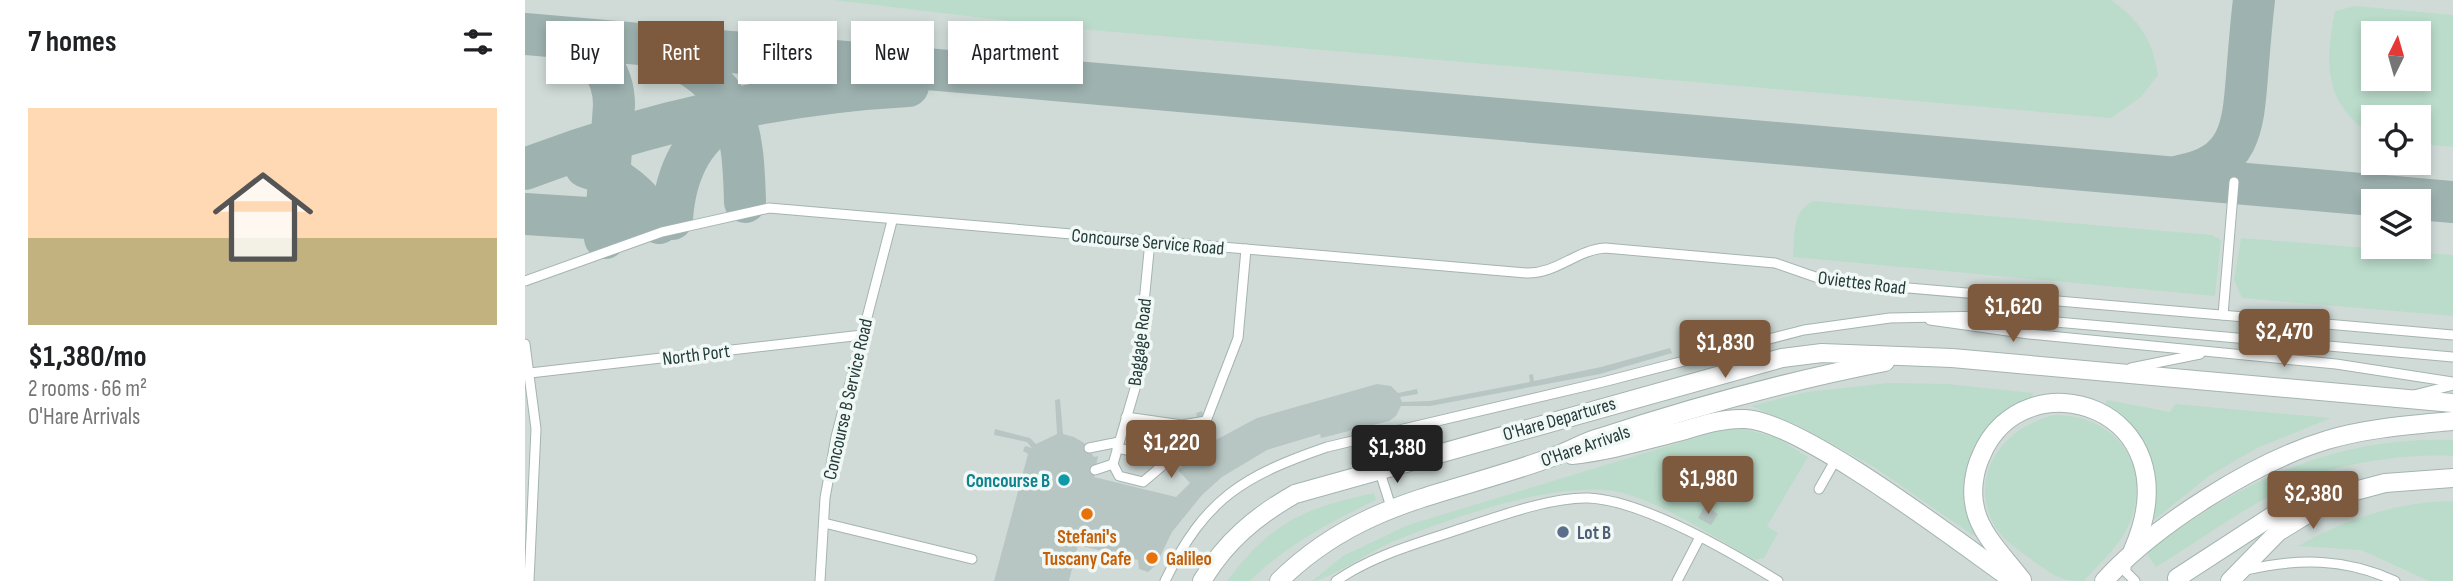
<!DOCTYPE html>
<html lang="en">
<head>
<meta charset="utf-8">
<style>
  :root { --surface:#fff; --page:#f6f6f6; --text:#202124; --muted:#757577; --line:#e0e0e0; --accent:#7d5a3d }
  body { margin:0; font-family:"Sofia Sans Condensed",sans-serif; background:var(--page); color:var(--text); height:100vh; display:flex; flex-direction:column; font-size:26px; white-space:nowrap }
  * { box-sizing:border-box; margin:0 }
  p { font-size:23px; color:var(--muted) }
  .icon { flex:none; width:38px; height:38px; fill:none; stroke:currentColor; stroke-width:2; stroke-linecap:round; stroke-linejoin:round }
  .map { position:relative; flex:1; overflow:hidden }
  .drawer { display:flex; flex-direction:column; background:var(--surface); width:525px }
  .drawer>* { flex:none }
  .top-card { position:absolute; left:21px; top:21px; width:665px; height:63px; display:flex; gap:14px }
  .needle { width:46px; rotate:5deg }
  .buttons { position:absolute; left:1836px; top:21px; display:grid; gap:14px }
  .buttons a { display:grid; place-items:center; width:70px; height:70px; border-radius:0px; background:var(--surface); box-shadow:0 4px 10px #0003; font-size:35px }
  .price { position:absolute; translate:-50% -60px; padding:0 16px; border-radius:7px; background:var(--accent); color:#fff; font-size:23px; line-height:46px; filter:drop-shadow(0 2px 4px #0008) }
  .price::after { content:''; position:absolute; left:50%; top:42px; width:21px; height:16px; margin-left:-10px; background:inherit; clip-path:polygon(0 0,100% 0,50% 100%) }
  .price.selected { background:#222; color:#fff }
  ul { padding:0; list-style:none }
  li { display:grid; align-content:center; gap:14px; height:371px; padding:0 28px }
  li+li { border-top:2px solid var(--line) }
  li span { display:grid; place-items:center; height:217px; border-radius:0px; color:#555 }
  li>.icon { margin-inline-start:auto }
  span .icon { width:126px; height:126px; fill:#fffc; stroke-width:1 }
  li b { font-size:30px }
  h2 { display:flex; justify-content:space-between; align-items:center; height:84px; padding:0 28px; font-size:30px }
  .chip { padding:0 24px; border-radius:0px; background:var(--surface); box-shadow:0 4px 10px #0003; font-size:24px; line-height:63px }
  .chip.selected { background:var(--accent); color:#fff }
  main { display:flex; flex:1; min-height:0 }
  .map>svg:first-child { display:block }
</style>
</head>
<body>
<main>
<section class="drawer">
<h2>7 homes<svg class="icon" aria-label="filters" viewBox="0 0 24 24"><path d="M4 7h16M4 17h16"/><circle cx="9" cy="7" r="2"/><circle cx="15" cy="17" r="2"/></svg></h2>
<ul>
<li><span style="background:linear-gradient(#ffd9b3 60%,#c2b280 0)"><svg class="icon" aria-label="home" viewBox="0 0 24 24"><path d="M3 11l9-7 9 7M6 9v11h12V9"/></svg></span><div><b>$1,380/mo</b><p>2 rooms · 66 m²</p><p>O'Hare Arrivals</p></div></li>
</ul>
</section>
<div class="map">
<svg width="1928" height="581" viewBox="0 0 1928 581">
  <rect width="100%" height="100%" fill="#e1ece9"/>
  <path fill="#d0dbd8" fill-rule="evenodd" d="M0,0h1928v581h-1928zM1848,33h46v46h-46zM1848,117h46v46h-46zM1848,201h46v46h-46z"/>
  <g fill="#bbdccb" fill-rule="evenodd">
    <path d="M308,0h1278c28,19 42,41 47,75l-17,22 -30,21 -1043,-90z"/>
    <path d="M1831,6l97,9v132l-34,-3v-27h-46v18c-50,-31 -48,-72 -38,-124zM1848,33h46v46h-46z"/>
    <path d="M1288,201l399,34 9,5 -6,56 -422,-39c2,-22 -2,-45 20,-56z"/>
    <polygon points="1716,238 1928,255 1928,316 1717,298 1709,280"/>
    <path d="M1363,383l59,1 86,9 -2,7c-40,22 -53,33 -59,79 -3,25 -3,35 5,59l-103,-71 -77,-42 -46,-19 56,-14z"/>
    <path d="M1582,400l63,12 5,-8 156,14 -74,30 -48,28 -55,44c7,-54 -5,-84 -49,-115z"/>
    <path d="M1530,415c68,0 103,62 68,121 -10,16 -27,31 -39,45 -26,0 -31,-6 -52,-21 -13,-10 -27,-18 -36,-32 -31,-52 8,-102 59,-113z"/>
    <path d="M1219,429l31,8 33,20 -41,69 11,7 -14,25 -9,2c-42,-23 -86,-54 -132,-67 -59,-16 -175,26 -231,49 -19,8 -65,39 -80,39l31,-25 65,-31 313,-95z"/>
    <path d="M1928,440v16c-39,-2 -85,4 -123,14 -59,17 -121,65 -174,97l-10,-14c91,-70 190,-118 307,-113z"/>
    <path d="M849,493l2,7c-46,22 -89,45 -126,81h-23c46,-60 75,-72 147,-88z"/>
    <path d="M1928,501v80h-24l-68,-31 -63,-4c48,-27 99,-44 155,-45z"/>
  </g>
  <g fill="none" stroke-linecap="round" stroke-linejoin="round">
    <g stroke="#9eb2b0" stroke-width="42">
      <polyline points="0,34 1928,202"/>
      <path d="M38,38c31,11 51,33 51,67l-9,133"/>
      <path d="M133,51c80,28 85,77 87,151"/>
      <path d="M61,167c33,9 54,29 73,56"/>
      <path d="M0,169c120,-46 254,-76 383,-83"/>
      <path d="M1655,176c60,-11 63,-48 67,-100 2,-25 4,-51 7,-76"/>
      <polyline points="0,214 109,221"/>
      <path d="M147,219c3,-46 22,-87 65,-107"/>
    </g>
  </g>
  <g fill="#b7c6c3">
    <polygon points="1145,348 1147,353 1075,374 905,406 876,406 871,416 864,421 796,438 795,434 742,450 697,477 677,495 647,532 631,565 623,572 614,569 613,560 553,545 544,581 469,581 503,454 498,451 500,446 507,448 502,442 469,435 470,429 505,438 511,444 532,434 530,400 535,399 538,434 549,437 559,443 569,457 573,456 569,477 651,497 665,483 653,470 680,447 671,413 677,411 685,443 732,418 852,384 866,386 873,393 892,389 893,394 875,397 877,402 905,401 1005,382 1004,375 1008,374 1009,381 1076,367"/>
    <polygon points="1180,506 1193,514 1186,525 1173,518"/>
  </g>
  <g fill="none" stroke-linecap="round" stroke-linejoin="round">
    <g stroke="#a4b4b1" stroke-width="11">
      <g id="service">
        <path d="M0,281l137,-49 107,-24 757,65c31,1 50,-23 79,-25l170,15 52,18 626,54"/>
        <polyline points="1698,315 1709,182"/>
        <polyline points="1405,320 1504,334 1811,364 1928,382"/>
        <polyline points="0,344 11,429 4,581"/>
        <polyline points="1606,368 1675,354"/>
        <polyline points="5,373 337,335"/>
        <polyline points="1889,395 1928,385"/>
        <polyline points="601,417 657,425 681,421 713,338 721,249"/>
        <polyline points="564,448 594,442"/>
        <polyline points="592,448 646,459"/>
        <polyline points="588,464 594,476 618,482 657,449 663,425"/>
        <polyline points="854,469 866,507"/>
        <polyline points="570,470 588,464 611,385 625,241"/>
        <polyline points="1294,489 1311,459"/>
        <polyline points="299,523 447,559"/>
        <polyline points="1601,561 1601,572 1610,581"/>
        <path d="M1721,570c53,-12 99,-12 149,11"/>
        <polyline points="295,581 300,498 311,437 367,221"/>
        <path d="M640,581c40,-83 78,-105 162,-134l276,-65 201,-52 86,-12 98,-2 465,41"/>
        <path d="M811,581c36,-25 77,-36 118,-50 38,-12 94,-34 134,-33 55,2 143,54 190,83"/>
        <polyline points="1152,581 1175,537"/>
      </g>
    </g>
    <g stroke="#a4b4b1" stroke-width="20">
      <g id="minor">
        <path d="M1047,455c38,-4 73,-15 110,-24 20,-6 42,-13 63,-12 57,2 216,125 269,162"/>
        <polyline points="1652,578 1755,511 1860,483 1928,478"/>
        <path d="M1497,580c-16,-21 -42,-46 -47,-72 -4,-16 -1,-37 6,-52 42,-102 215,-50 152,94"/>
        <path d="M677,581c23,-39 54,-65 93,-87l487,-136 40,-5 130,5 501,45"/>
        <path d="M754,581c83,-82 173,-86 276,-125 15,-5 29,-14 44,-18 94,-31 189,-57 286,-76"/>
        <path d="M1579,581c51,-56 150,-119 223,-141 40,-12 84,-15 126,-19"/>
        <polyline points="1705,581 1753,532 1797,505"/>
      </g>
    </g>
    <use href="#service" stroke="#fff" stroke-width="9"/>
    <use href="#minor" stroke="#fff" stroke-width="18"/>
  </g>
  <circle fill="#0f9aa8" stroke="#f2f8f6" stroke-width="2.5" cx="539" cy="480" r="7"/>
  <g fill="#e8710a" stroke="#f2f8f6" stroke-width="2.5">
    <circle cx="562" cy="514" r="7"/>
    <circle cx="627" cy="558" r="7"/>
  </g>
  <circle fill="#5c6f8a" stroke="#f2f8f6" stroke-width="2.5" cx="1038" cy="532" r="7"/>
  <g text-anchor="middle" stroke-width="7" stroke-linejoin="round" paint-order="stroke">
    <g font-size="19" fill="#223c3a" stroke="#f2f8f6">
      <text transform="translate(623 241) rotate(5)" y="7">Concourse Service Road</text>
      <text transform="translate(1337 282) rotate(7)" y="7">Oviettes Road</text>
      <text transform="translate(614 342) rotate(-83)" y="7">Baggage Road</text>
      <text transform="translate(171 354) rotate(-7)" y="7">North Port</text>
      <text transform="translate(322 399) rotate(-77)" y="7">Concourse B Service Road</text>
      <text transform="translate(1034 418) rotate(-16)" y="7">O'Hare Departures</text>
      <text transform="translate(1060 445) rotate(-19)" y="7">O'Hare Arrivals</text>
    </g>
    <g font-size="19" font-weight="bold" fill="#0d838f" stroke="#f2f8f6" text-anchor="end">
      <text x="525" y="487">Concourse B</text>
    </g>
    <g font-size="19" font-weight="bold" fill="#4e5e75" stroke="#f2f8f6" text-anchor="start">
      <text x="1052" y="539">Lot B</text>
    </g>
    <g font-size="19" font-weight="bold" fill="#c56008" stroke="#f2f8f6">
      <text x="562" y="543">Stefani's<tspan x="562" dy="22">Tuscany Cafe</tspan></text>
      <text x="641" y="565" text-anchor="start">Galileo</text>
    </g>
  </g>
</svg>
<div class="buttons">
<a><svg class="needle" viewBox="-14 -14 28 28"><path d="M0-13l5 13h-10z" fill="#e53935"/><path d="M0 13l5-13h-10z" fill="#757577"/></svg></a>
<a><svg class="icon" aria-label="locate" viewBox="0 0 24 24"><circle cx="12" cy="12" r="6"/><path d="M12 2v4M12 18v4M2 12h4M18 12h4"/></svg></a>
<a><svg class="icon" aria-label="layers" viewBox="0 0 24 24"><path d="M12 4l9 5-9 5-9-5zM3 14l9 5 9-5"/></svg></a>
</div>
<b class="price" style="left:1488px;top:344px">$1,620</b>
<b class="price" style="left:1759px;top:369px">$2,470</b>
<b class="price" style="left:1200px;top:380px">$1,830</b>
<b class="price" style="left:646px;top:480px">$1,220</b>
<b class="price selected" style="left:872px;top:485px">$1,380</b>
<b class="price" style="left:1183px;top:516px">$1,980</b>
<b class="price" style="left:1788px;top:531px">$2,380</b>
<div class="top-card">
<a class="chip">Buy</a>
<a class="chip selected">Rent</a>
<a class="chip">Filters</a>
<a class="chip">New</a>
<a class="chip">Apartment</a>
</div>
</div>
</main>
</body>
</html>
